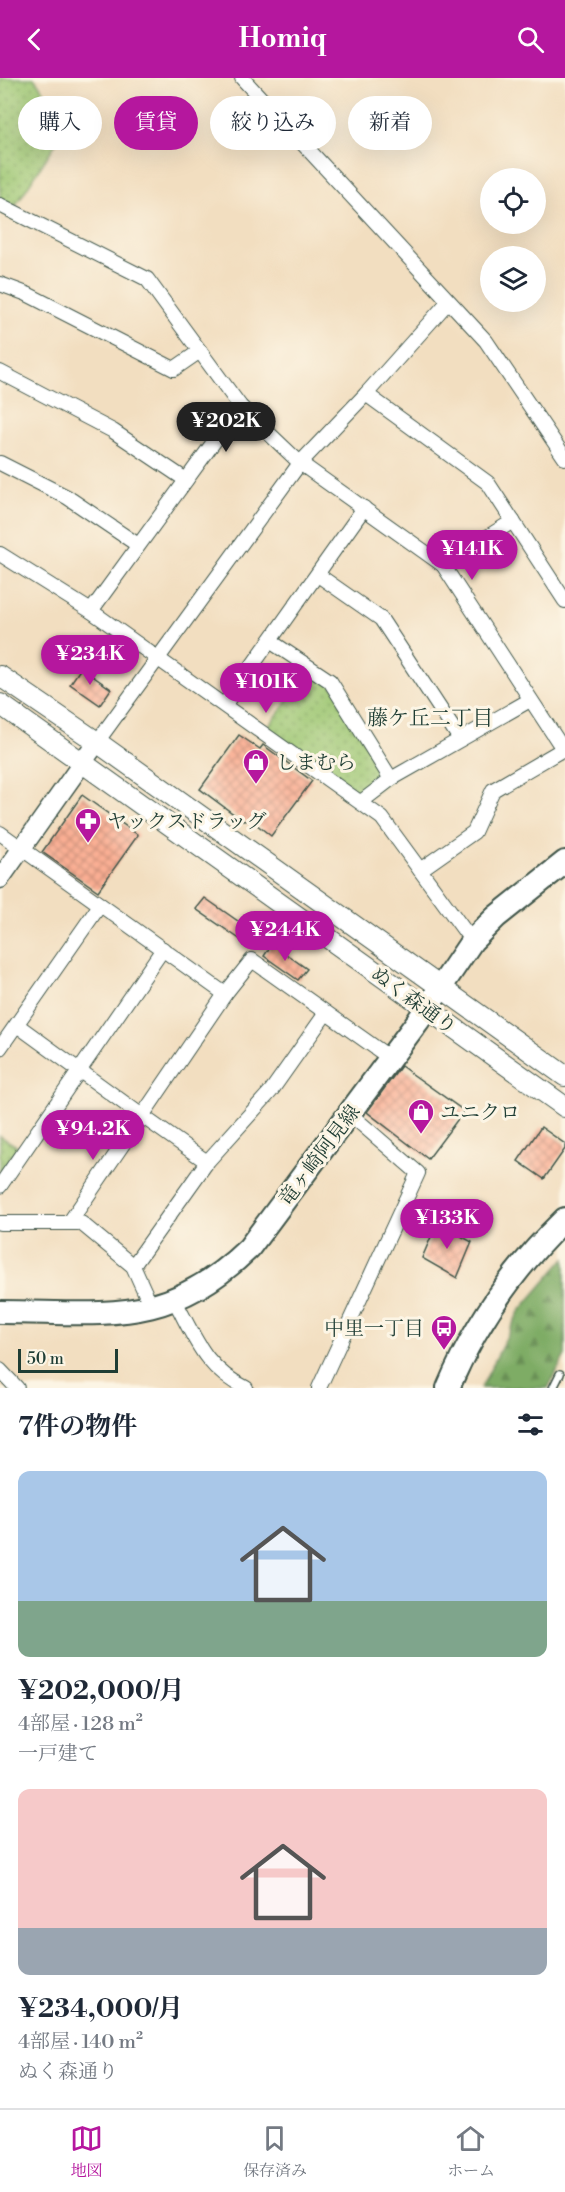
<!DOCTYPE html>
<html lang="ja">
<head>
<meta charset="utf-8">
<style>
  :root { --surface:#fff; --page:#f6f6f7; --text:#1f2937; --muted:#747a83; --line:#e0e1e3; --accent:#b5179e }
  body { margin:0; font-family:"Libre Bodoni","Noto Serif JP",serif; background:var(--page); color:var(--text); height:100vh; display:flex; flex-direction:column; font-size:22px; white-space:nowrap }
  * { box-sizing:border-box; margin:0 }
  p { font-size:20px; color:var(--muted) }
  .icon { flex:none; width:33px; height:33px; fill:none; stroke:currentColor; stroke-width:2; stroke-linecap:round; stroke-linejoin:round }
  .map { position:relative; height:1310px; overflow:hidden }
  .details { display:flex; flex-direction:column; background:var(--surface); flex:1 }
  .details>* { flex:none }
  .banner { position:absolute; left:18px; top:18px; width:530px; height:54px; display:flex; gap:12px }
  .tools { position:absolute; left:480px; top:90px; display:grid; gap:12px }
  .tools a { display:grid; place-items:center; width:66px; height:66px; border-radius:50%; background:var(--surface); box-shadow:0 6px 24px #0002; font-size:30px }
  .scale { position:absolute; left:18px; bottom:15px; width:100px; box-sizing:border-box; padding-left:6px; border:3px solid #1f3d34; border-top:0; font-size:16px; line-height:21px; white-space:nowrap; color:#1f3d34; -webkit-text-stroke:4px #fcf5e5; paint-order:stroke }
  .price { position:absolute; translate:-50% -51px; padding:0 14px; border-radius:21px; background:var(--accent); color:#fff; font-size:20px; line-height:39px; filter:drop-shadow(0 2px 3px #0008) }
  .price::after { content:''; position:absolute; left:50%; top:36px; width:18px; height:14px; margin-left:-9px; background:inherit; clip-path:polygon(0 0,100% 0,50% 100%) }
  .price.current { background:#222; color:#fff }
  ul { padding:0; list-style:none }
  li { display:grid; align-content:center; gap:12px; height:318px; padding:0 18px }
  li span { display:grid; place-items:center; height:186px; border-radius:12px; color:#555 }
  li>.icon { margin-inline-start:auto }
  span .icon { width:108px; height:108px; fill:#fffc; stroke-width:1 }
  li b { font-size:26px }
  h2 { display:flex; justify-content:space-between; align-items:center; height:72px; padding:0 18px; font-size:26px }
  .pill { padding:0 21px; border-radius:27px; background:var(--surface); box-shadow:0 6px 24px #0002; font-size:21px; line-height:54px }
  .pill.current { background:var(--accent); color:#fff }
  header { display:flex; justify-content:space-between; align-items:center; height:78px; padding:0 18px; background:var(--accent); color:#fff; font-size:27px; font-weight:700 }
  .tab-bar { display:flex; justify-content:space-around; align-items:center; height:84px; border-top:2px solid var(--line); background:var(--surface); font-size:16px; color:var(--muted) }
  .tab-bar a { display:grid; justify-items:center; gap:3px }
  .tab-bar .current { color:var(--accent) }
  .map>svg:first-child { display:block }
</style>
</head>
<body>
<header><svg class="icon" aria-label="back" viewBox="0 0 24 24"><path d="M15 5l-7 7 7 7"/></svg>Homiq<svg class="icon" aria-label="search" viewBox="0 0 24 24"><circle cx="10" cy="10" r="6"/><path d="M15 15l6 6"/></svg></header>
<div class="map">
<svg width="565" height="1310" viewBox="0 0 565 1310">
  <defs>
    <pattern id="forest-firs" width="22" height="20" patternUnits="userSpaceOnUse" patternTransform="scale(1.5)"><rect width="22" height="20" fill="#7eac65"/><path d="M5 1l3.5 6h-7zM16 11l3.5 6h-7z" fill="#678d54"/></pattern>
    <pattern id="park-dots" width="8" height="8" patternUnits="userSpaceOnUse" patternTransform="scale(1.5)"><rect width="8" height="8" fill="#9ec773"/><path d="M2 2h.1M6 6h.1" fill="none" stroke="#80a35f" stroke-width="1.8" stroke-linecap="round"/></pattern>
    <pattern id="building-cross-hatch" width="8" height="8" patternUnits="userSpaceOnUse" patternTransform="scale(1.5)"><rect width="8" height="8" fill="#faae93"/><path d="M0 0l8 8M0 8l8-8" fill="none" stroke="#ca8f79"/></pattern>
  </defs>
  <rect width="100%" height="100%" fill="#fcf5e5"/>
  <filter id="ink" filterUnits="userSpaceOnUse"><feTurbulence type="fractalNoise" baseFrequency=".0167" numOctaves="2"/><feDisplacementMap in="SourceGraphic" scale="12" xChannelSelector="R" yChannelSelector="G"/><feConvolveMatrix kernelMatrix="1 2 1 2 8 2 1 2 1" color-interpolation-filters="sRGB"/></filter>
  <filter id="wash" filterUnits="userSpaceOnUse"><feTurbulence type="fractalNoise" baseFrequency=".008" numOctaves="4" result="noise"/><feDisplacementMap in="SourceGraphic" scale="24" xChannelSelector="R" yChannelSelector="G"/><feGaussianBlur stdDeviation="1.35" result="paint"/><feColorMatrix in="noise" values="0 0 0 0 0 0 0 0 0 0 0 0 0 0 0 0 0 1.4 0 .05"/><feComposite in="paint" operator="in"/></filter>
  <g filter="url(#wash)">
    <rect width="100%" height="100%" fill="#f2dec0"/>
    <polygon fill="url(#forest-firs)" stroke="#4e744c" stroke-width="1.5" points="565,1180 565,1277 548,1310 481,1310 519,1234"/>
    <g fill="url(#park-dots)" stroke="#5e8254" stroke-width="1.5">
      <polygon points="0,0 34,0 52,24 71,42 12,133 0,127"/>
      <polygon points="312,591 330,603 391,701 361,724 264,654"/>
      <polygon points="0,1058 18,1069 0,1094"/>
    </g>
    <g id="blocks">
      <g fill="url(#building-cross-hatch)">
        <polygon points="81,590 111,611 100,627 70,606"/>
        <polygon points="239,657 260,671 263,667 312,703 271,758 251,742 243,743 200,711"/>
        <polygon points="82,717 138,757 98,813 42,774"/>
        <polygon points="205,820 252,853 244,864 196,831"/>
        <polygon points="272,866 307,891 298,902 264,878"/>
        <polygon points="401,988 464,1033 428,1081 367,1034"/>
        <polygon points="541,1049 565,1066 565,1071 544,1101 518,1083"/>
        <polygon points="437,1145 472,1164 457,1200 422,1180"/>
      </g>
    </g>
  </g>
  <g filter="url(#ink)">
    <use href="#blocks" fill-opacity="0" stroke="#3f5549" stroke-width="1.5"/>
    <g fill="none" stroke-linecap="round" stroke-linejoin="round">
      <g stroke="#3f5549" stroke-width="10">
        <polyline id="service" points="553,1310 560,1296"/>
      </g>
      <g stroke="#3f5549" stroke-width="16">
        <g id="minor">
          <polyline points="242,0 486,263 565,380"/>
          <polyline points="0,127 147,201 240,328 300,385 443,487 565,674"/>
          <polyline points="0,206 27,216 174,291 200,273"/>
          <polyline points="0,294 113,353 186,402"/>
          <polyline points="366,316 488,405 565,523"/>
          <polyline points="0,385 67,419 138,467"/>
          <polyline points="0,476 91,533 382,740 472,863"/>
          <polyline points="443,487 513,443"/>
          <polyline points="318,497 381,541 460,661"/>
          <polyline points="91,533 240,328"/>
          <polyline points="270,563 330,603 391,701"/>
          <polyline points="225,626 364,430"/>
          <polyline points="97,664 300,385 366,316 448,224"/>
          <polyline points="361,724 391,701 530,622"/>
          <polyline points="0,755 225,916"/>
          <polyline points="420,792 474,754 493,712 565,670"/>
          <polyline points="17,947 142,1038 225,916 252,882 390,980"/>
          <polyline points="0,970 100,827"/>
          <polyline points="207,1084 271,1013 326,935"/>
          <polyline points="0,1108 163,871"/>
          <polyline points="0,1145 81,1145 133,1188 152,1230"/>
          <polyline points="69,1145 142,1038 207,1084 133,1188"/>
          <path d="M175,1223c20,37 30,68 71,87"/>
          <polyline points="0,1292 17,1310"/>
          <polyline points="319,1310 418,1095 350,1036"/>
        </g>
      </g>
      <g stroke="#3f5549" stroke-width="21">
        <polyline id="tertiary" points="0,801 97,664"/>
      </g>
      <g stroke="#3f5549" stroke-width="22">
        <g id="secondary">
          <polyline points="0,598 97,664 565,998"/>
          <polyline points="0,626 565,1029"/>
        </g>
      </g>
      <g stroke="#3f5549" stroke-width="26">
        <g id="primary">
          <path d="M0,1234c105,0 167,16 249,-64l169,-227 54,-80 24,-24 69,-55"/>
          <path d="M448,1310c27,-64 67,-121 117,-169"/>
        </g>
      </g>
      <use href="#service" stroke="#fff" stroke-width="7"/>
      <use href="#minor" stroke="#fff" stroke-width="14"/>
      <use href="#tertiary" stroke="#fff" stroke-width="18"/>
      <use href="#secondary" stroke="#fff" stroke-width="20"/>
      <use href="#primary" stroke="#fff" stroke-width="22"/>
    </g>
  </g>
  <defs>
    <g id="shop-pin" transform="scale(1.35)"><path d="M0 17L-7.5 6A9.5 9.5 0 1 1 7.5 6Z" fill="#b5179e" stroke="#fcf5e5"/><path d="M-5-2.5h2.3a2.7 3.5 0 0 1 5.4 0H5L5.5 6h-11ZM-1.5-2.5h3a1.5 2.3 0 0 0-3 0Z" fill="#fff"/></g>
    <g id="pharmacy-pin" transform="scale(1.35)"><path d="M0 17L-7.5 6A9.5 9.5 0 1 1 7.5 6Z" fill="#b5179e" stroke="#fcf5e5"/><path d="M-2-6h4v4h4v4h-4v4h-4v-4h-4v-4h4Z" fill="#fff"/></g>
    <g id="bus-pin" transform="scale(1.35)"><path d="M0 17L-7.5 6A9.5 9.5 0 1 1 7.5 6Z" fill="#b5179e" stroke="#fcf5e5"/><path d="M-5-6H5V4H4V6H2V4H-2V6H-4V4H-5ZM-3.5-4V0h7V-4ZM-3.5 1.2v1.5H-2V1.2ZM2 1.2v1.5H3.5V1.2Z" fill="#fff"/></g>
  </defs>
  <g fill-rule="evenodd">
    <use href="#shop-pin" x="256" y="684"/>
    <use href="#pharmacy-pin" x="88" y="743"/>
    <use href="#shop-pin" x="421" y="1034"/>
    <use href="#bus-pin" x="444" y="1250"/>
  </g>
  <g text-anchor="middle" stroke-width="6" stroke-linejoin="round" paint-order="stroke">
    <g font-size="20" fill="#1f3d34" stroke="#fcf5e5" text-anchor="start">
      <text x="276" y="691">しまむら</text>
      <text x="107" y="750">ヤックスドラッグ</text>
      <text x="440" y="1041">ユニクロ</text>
      <text x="424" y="1257" text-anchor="end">中里一丁目</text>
    </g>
    <g font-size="20" fill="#1f3d34" stroke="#fcf5e5">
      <text transform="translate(414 922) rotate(36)" y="7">ぬく森通り</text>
      <text transform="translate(319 1077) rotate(-53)" y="7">竜ヶ崎阿見線</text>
    </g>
    <g font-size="21" fill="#1f3d34" stroke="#fcf5e5">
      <text x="430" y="647">藤ケ丘二丁目</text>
    </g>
  </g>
</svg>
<div class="tools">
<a><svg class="icon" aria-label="locate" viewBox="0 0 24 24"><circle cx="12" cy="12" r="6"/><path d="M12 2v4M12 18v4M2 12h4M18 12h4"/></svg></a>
<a><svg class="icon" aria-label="layers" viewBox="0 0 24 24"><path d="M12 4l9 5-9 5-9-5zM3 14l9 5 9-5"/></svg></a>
</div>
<div class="scale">50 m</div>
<b class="price current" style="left:226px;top:375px">¥202K</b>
<b class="price" style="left:472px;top:503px">¥141K</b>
<b class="price" style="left:90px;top:608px">¥234K</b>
<b class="price" style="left:266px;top:636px">¥101K</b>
<b class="price" style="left:285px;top:884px">¥244K</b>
<b class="price" style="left:93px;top:1083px">¥94.2K</b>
<b class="price" style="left:447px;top:1172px">¥133K</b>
<div class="banner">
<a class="pill">購入</a>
<a class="pill current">賃貸</a>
<a class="pill">絞り込み</a>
<a class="pill">新着</a>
</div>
</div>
<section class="details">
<h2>7件の物件<svg class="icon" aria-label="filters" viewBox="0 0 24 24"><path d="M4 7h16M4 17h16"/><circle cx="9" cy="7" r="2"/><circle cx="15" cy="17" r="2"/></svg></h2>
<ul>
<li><span style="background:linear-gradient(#a9c7e8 70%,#7fa58c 0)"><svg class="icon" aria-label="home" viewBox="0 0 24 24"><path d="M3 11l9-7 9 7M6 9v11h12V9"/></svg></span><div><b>¥202,000/月</b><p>4部屋 · 128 m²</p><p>一戸建て</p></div></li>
<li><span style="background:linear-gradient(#f6c9c9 75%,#9aa5b1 0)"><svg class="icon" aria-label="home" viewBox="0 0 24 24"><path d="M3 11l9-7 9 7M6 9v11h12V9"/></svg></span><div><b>¥234,000/月</b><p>4部屋 · 140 m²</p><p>ぬく森通り</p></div></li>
</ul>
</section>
<nav class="tab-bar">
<a class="current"><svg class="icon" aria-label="map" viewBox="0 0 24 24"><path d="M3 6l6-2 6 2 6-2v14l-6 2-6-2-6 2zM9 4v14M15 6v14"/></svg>地図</a>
<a><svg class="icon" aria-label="saved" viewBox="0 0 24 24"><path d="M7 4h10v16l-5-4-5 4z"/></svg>保存済み</a>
<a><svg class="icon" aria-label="home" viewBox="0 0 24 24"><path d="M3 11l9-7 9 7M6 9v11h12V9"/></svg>ホーム</a>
</nav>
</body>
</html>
